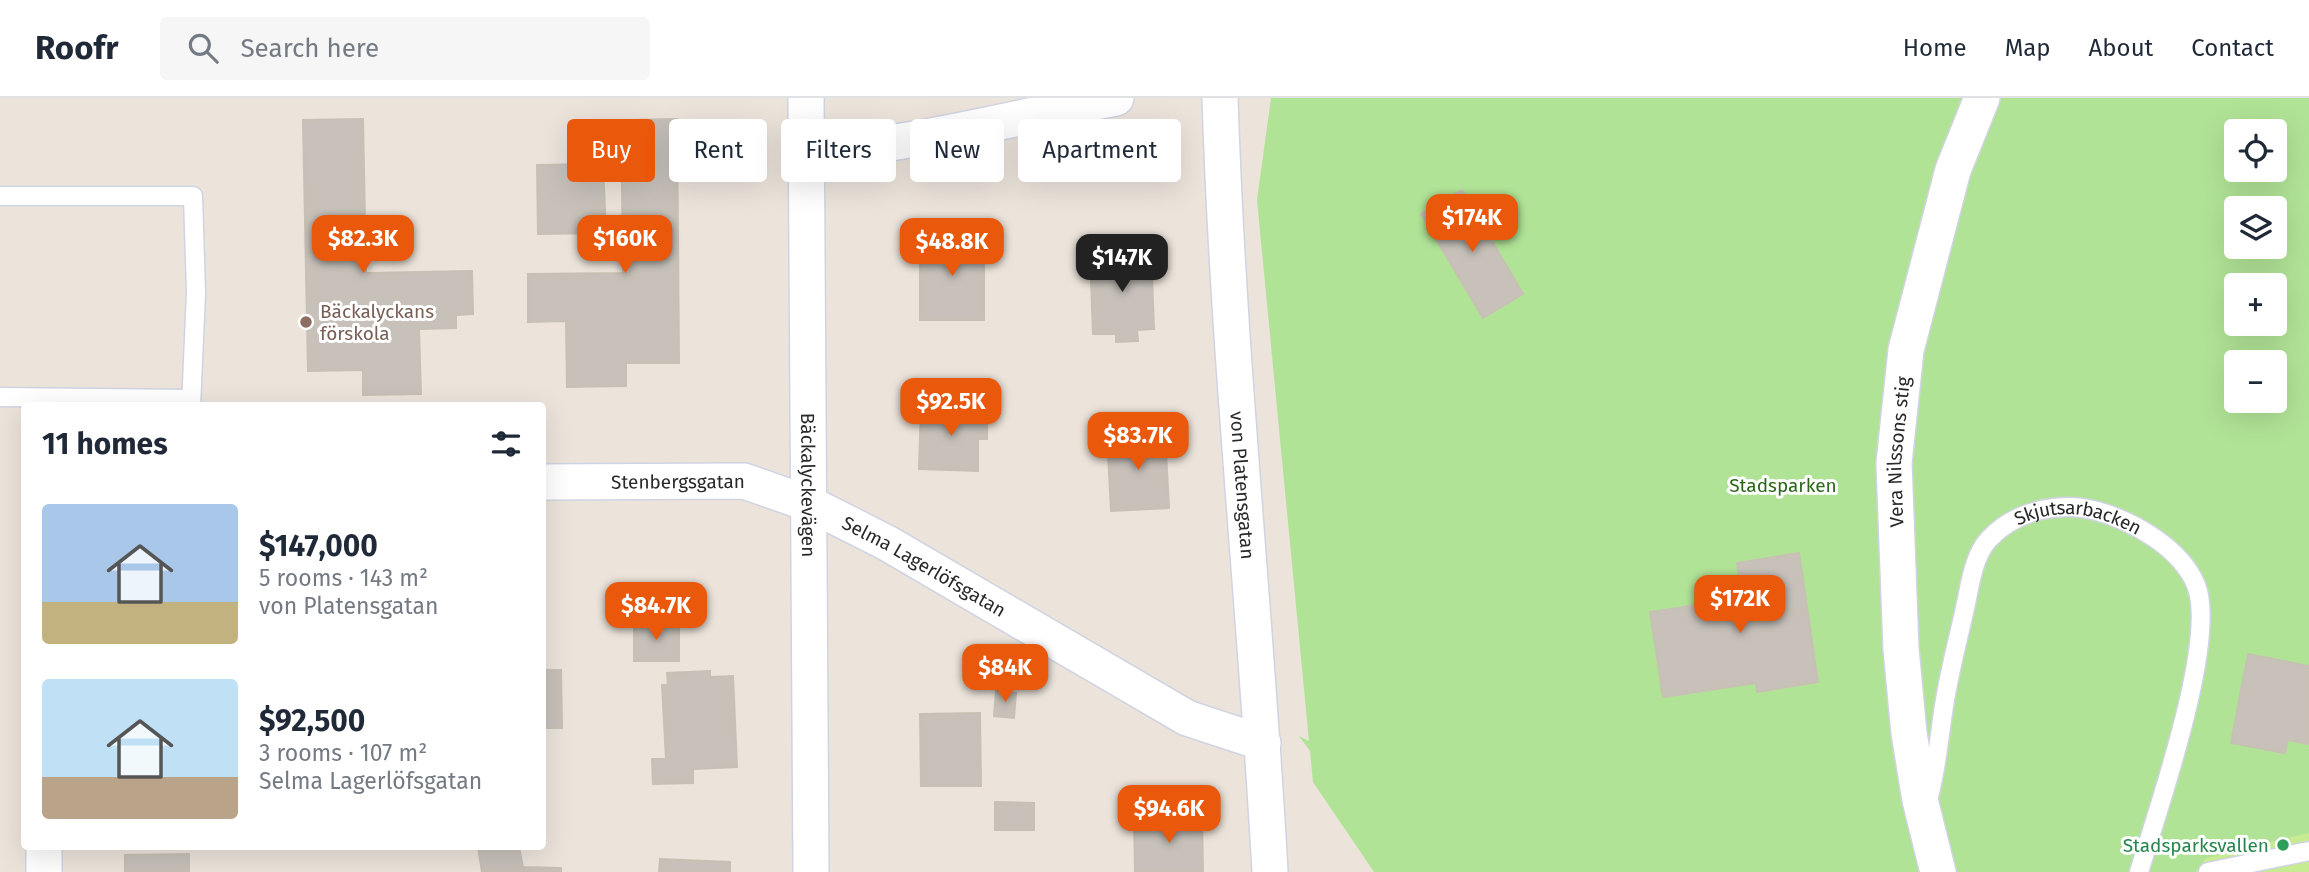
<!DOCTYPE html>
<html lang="en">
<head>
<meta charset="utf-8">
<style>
  :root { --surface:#fff; --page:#f6f6f7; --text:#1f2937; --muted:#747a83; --line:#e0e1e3; --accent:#ea580c }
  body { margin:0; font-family:"Fira Sans",sans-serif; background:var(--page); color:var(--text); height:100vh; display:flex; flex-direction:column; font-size:26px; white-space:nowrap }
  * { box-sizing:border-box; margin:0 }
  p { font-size:23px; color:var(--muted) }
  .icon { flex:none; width:38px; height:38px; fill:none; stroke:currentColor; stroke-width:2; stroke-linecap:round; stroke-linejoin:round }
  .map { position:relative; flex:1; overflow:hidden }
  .sheet { position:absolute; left:21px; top:304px; width:525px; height:448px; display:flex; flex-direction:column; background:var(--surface); border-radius:7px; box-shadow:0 7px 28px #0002 }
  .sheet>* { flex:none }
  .banner { position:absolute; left:567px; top:21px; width:665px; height:63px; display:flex; gap:14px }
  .controls { position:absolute; left:2224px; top:21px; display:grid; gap:14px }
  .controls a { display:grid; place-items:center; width:63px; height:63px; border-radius:7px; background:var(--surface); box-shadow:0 7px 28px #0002; font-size:35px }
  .price { position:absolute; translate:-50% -60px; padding:0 16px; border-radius:14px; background:var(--accent); color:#fff; font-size:23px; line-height:46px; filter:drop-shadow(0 2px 4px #0008) }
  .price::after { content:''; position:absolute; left:50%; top:42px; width:21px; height:16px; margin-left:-10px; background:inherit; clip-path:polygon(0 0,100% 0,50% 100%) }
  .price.selected { background:#222; color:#fff }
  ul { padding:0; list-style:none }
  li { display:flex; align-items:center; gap:21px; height:175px; padding:0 21px }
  li span { display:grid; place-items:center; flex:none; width:196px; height:140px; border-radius:7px; color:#555 }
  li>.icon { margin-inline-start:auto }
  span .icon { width:84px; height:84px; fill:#fffc; stroke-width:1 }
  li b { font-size:30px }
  h2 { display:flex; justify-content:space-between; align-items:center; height:84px; padding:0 21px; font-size:30px }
  .pill { padding:0 24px; border-radius:7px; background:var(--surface); box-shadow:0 7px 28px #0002; font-size:24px; line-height:63px }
  .pill.selected { background:var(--accent); color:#fff }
  header { display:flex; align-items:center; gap:42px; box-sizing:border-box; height:98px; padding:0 35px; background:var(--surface); border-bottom:2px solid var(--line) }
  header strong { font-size:33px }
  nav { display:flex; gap:38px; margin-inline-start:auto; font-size:24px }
  .search { width:490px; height:63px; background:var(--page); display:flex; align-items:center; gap:18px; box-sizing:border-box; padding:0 24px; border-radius:7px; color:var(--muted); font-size:26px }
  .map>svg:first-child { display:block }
</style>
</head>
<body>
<header>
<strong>Roofr</strong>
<div class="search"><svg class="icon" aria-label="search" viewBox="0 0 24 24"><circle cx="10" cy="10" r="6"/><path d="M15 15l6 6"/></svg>Search here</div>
<nav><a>Home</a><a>Map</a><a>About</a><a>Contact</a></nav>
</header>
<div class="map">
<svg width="2309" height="774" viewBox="0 0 2309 774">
  <rect width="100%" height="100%" fill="#ece4db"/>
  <path fill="#b1e396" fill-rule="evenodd" d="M1271,0h1038v774h-935l-61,-90 -3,-31 -11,-15 10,5 -52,-541zM2236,33h39v39h-39zM2236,110h39v39h-39zM2236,187h39v39h-39zM2236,264h39v39h-39z"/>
  <polygon fill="#c6eb91" points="2309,735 2309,774 2196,774 2206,760"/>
  <g fill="#c7c1ba" stroke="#c7c0b4" stroke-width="2">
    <polygon points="363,21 366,175 472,173 473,216 456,217 456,230 419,231 421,296 363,297 363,272 308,273 303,22"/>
    <polygon points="677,21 679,265 626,265 626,288 567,289 566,223 528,224 528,176 623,175 622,85 628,85 627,22"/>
    <polygon points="2275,38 2278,39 2284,58 2275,67"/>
    <polygon points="603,66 606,135 538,136 537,67"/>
    <polygon points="1462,92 1523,196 1483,220 1421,116"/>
    <rect x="920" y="138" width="64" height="84"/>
    <polygon points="1151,153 1154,231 1137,232 1138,243 1116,244 1116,236 1093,236 1090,155"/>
    <polygon points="921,307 975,308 975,317 987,317 987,341 978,341 978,373 919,371"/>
    <polygon points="1165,334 1169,410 1111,413 1107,337"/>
    <polygon points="1799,455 1818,584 1757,594 1756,585 1663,599 1650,514 1743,500 1737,465"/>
    <rect x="634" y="524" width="45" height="39"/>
    <polygon points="2248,556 2309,568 2309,646 2288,642 2285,655 2231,645"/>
    <polygon points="542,572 561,572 562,630 542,630"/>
    <polygon points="710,573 710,579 733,578 737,669 693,671 693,685 653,686 652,661 666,661 662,587 668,587 667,575"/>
    <polygon points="996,593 1016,595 1014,620 994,618"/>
    <polygon points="980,615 981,688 921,688 920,616"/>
    <polygon points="995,704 1034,705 1034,732 995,732"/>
    <polygon points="1202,719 1203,774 1135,774 1134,721"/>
    <polygon points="478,749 519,749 523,769 561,770 561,774 482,774"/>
    <polygon points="189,756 189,774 125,774 125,757"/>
    <polygon points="660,761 730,764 730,774 659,774"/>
  </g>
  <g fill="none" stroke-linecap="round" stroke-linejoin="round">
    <g stroke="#d0d4e2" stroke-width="21">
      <g id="service">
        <polyline points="0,98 193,98 196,195 191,308"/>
        <polyline points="0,299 190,301"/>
        <path id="s1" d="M1928,702c9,-31 11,-63 16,-94 5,-33 14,-66 21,-98 5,-22 8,-52 24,-69 27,-29 71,-38 108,-28 36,10 84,37 99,74 22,54 -39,227 -57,287"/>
        <polyline points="2208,774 2309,753"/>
      </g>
    </g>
    <g stroke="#d0d4e2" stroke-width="38">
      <g id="minor">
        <path id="s2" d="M806,0l5,774"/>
        <path id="s3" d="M1220,0c8,258 36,516 50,774"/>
        <path d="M807,55c105,-8 206,-35 309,-55"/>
        <path id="s4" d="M542,384l202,-1 66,23 77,39 300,175 76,25"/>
        <polyline points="44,774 44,749"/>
        <path id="s5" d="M1938,774l-18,-72 -11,-67 -8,-84 -7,-186 12,-113 47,-180 29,-72"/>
      </g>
    </g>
    <use href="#service" stroke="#fff" stroke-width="18"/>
    <use href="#minor" stroke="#fff" stroke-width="35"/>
  </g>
  <circle fill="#8d6e63" stroke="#fff" stroke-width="2.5" cx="306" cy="224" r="7"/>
  <circle fill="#2e9e5b" stroke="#fff" stroke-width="2.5" cx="2283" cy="747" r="7"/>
  <g text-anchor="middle" stroke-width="6" stroke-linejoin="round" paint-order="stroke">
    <g font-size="19" fill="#785e54" stroke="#fff" text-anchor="start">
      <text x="320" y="220">Bäckalyckans<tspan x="320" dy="22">förskola</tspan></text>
    </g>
    <g font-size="19" fill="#292929" stroke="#fff">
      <text dy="7" stroke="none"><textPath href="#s5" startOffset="424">Vera Nilssons stig</textPath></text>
      <text dy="7" stroke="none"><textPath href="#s4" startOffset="136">Stenbergsgatan</textPath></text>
      <text dy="7" stroke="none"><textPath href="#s2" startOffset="387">Bäckalyckevägen</textPath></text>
      <text dy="7" stroke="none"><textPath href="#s3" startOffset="388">von Platensgatan</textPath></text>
      <text dy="7" stroke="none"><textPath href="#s1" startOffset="368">Skjutsarbacken</textPath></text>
      <text dy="7" stroke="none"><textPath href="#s4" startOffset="402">Selma Lagerlöfsgatan</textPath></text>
    </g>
    <g font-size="19" fill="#2a6719" stroke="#fff">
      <text x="1783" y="394">Stadsparken</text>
    </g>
    <g font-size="19" fill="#27864d" stroke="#fff" text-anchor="end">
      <text x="2269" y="754">Stadsparksvallen</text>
    </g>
  </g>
</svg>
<div class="controls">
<a><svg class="icon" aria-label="locate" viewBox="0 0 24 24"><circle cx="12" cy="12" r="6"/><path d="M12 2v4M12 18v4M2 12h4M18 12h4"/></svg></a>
<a><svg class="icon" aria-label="layers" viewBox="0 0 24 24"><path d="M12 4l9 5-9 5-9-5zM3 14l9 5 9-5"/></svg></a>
<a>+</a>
<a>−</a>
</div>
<b class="price" style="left:1472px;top:156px">$174K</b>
<b class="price" style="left:363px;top:177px">$82.3K</b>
<b class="price" style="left:625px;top:177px">$160K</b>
<b class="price" style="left:952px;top:180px">$48.8K</b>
<b class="price selected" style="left:1122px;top:196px">$147K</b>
<b class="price" style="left:951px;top:340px">$92.5K</b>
<b class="price" style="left:1138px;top:374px">$83.7K</b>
<b class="price" style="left:1740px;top:537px">$172K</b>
<b class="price" style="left:656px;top:544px">$84.7K</b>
<b class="price" style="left:1005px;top:606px">$84K</b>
<b class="price" style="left:1169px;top:747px">$94.6K</b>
<div class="banner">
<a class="pill selected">Buy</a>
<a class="pill">Rent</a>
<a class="pill">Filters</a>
<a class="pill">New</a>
<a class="pill">Apartment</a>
</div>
<section class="sheet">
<h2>11 homes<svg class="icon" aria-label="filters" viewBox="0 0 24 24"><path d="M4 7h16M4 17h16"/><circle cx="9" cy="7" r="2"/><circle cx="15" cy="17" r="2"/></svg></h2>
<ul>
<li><span style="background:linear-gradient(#a9c7e8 70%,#c2b280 0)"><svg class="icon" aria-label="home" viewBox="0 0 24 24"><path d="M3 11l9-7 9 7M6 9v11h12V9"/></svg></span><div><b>$147,000</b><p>5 rooms · 143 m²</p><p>von Platensgatan</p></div></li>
<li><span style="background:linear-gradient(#bfe0f5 70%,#b9a48a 0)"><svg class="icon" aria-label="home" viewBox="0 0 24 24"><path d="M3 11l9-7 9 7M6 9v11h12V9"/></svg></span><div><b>$92,500</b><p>3 rooms · 107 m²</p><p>Selma Lagerlöfsgatan</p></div></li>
</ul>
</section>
</div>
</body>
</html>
